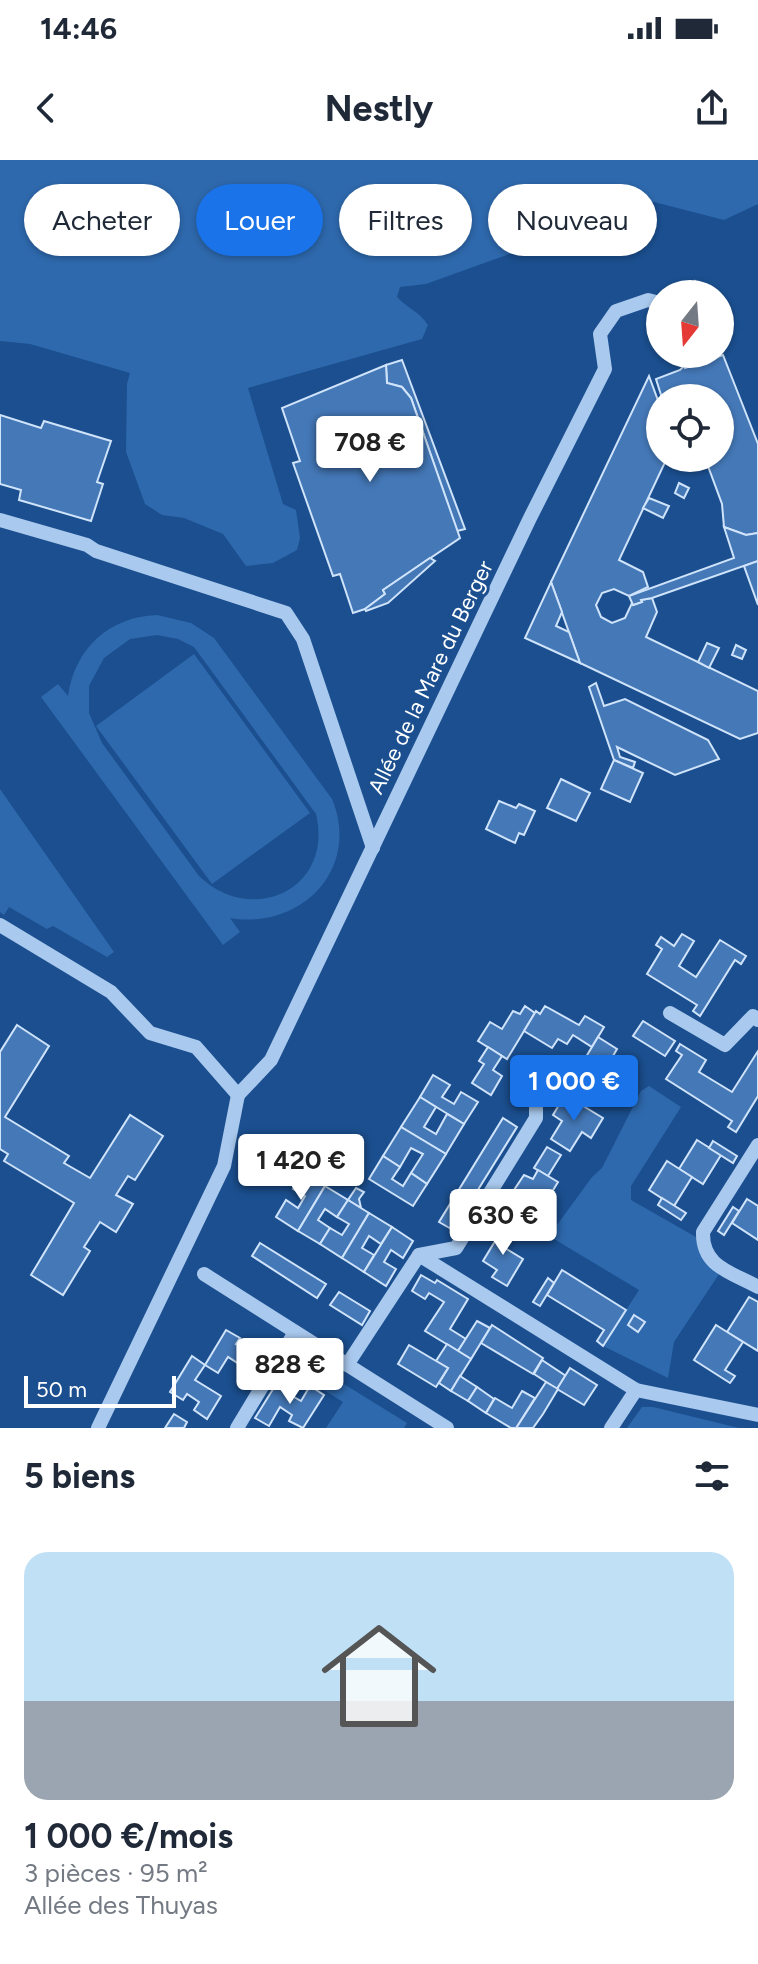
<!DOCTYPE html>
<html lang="fr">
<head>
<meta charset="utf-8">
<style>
  :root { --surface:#fff; --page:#f2f2f3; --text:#1f2937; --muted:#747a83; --accent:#1a73e8 }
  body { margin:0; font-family:Figtree,sans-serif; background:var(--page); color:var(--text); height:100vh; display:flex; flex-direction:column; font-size:30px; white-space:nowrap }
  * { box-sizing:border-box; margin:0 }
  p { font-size:26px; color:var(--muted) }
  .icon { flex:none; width:44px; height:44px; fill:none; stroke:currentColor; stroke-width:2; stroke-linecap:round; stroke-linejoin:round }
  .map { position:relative; height:1268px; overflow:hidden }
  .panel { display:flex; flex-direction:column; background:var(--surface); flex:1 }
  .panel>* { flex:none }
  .top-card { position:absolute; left:24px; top:24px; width:710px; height:72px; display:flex; gap:16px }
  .needle { width:52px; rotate:197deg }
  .buttons { position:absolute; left:646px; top:120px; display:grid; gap:16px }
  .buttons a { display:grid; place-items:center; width:88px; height:88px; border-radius:50%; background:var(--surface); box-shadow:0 2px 6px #0004; font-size:40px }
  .scale { position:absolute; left:24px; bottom:20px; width:152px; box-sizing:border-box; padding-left:8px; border:4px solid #fff; border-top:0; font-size:22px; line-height:28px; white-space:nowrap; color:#fff; -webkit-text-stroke:6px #1b4f8f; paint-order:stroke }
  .price { position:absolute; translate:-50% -68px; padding:0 18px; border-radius:8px; background:#fff; color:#222; font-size:26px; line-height:52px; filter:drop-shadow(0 2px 4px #0008) }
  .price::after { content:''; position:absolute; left:50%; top:48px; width:24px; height:18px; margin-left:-12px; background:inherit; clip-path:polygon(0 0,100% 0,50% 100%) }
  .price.selected { background:var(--accent); color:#fff }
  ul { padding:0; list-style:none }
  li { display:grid; align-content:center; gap:16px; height:424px; padding:0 24px }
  li span { display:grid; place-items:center; height:248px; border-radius:24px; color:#555 }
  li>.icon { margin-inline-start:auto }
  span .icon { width:144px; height:144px; fill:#fffc; stroke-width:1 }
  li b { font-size:34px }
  h2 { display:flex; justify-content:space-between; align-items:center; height:96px; padding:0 24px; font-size:34px }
  .pill { padding:0 28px; border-radius:36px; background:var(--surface); box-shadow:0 2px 6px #0004; font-size:28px; line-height:72px }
  .pill.selected { background:var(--accent); color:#fff }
  .status { display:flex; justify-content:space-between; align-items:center; height:56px; padding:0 40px; background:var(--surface); direction:ltr }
  .status svg { height:22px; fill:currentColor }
  header { display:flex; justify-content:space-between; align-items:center; height:104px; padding:0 24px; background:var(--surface); font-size:36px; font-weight:700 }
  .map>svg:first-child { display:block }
</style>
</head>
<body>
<div class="status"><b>14:46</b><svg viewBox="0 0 49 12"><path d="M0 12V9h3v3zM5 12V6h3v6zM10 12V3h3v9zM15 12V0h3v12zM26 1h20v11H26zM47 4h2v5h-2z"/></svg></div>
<header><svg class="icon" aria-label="back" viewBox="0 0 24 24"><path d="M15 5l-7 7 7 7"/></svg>Nestly<svg class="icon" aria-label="share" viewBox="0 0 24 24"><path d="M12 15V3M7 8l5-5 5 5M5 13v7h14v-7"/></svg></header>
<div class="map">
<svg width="758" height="1268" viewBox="0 0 758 1268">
  <rect width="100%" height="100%" fill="#1b4f8f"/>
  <g fill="#2e69ad" fill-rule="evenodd">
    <path d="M0,0h758v44l-34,16 -70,-18 -228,82 -26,3 -3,10c11,12 21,13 31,28l-6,14 -174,49 35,116 13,6 4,28 -3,12 -24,13 -27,3 -23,-32 -39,-16 -22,-3 -17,-11 -19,-52 1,-68 3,-11 -100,-29 -30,-3z"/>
    <path d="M157,455l34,8 23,15 118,161c29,70 -31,131 -102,119l10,14 -17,13 -182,-248 17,-13 10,12c7,-48 41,-79 89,-81zM157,475l21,4 16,8 122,167c18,75 -64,113 -117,62l-97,-133 -13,-30v-27l15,-28 26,-19z"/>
    <polygon points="194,494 310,653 212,724 96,566"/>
    <polygon points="0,629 114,792 107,797 53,766 47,769 9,747 4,755 0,752"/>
    <polygon points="649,926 681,947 631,1026 631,1040 703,1081 723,1108 674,1182 668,1218 603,1186 639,1130 549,1076 592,1017 602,1008 641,931"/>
    <polygon points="305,1200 407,1263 404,1268 326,1268 343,1242 290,1209 293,1202"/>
    <polygon points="642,1247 653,1247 739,1268 627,1268"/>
  </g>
  <g fill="#4478b7" stroke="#cfe3fa" stroke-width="2">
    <polygon points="695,121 704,126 700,134 689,134"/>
    <polygon points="723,195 758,284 758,373 746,375 724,367 722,344 705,298 720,298 720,238 662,238 656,219 680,210 684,206 685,208"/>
    <polygon points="402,200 465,369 457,371 411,238 402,227 387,223 386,205"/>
    <polygon points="386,205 387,223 402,227 411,238 460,378 383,430 385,434 365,449 353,453 340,414 333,416 293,303 300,301 282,248"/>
    <polygon points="649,216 660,246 660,298 667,298 619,400 643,412 648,427 629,436 614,429 602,433 596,445 601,457 612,463 625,458 632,443 633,445 642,442 641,440 652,438 657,452 646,477 758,531 758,573 740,579 580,503 551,422"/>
    <polygon points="0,255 41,268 44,261 111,281 97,322 103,324 91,361 19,340 21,330 0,324"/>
    <polygon points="679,323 689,328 684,338 675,333"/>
    <polygon points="649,338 669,346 663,358 643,348"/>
    <polygon points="724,367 746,375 758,373 758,401 652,438 641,440 642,442 633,445 629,436 734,398"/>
    <polygon points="430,398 435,401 388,443 366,451 365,449 385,434 383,430"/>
    <polygon points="758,401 758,445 744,406"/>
    <polygon points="551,422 562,452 556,466 569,472 580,503 525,478"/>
    <polygon points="707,483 719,488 709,508 698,502"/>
    <polygon points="736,485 746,490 742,499 732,495"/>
    <polygon points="596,523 604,546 625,539 708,580 719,599 675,615 617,587 620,597 635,602 633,608 614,600 589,527"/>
    <polygon points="614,600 643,613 630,642 601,629"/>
    <polygon points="561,619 590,633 576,661 547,648"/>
    <polygon points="499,641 516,648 519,644 535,651 524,675 519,673 515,683 486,669"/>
    <polygon points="682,774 694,781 679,806 696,817 720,780 746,796 741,804 735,800 700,856 693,851 697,845 647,814 662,789 656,785 661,777 674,786"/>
    <polygon points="525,846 535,853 507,899 478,881 490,862 502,869 513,851 520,854"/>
    <polygon points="545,846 579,865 585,856 604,867 592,887 573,875 567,884 558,879 552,888 524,871 536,851 540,854"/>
    <polygon points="643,861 675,881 665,896 633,876"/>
    <polygon points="17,865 49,886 5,957 69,996 64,1003 90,1018 130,955 163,976 135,1020 128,1016 116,1035 133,1044 116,1072 100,1062 84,1087 90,1091 63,1135 31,1115 74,1043 4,1001 8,994 0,989 0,892"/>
    <polygon points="598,877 617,889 606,908 624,919 612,938 584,920 595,902 586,897"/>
    <polygon points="680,884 706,900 699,912 732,932 758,891 758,936 736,972 728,967 732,961 666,919 682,895 676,891"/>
    <polygon points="488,887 502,896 493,910 502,916 491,935 472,923 484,904 479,901"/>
    <polygon points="433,915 450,925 442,937 454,944 461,932 478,942 464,964 420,937"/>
    <polygon points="565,935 603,958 591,978 582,972 570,991 551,979 562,961 553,955"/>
    <polygon points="420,937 436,947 424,967 436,974 447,954 464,964 446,994 401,967"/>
    <polygon points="503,958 517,967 453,1070 439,1062"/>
    <polygon points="401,967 446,994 427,1024 411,1013 423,994 411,988 400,1007 383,996"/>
    <polygon points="697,980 721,995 703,1024 679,1009"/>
    <polygon points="713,981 737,996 733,1003 709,988"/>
    <polygon points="547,987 561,995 548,1016 534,1008"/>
    <polygon points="383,996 400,1007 392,1019 403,1026 411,1013 427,1024 413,1046 369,1019"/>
    <polygon points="667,1001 692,1017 674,1046 649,1030"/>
    <polygon points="538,1010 558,1022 535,1060 515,1048 521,1039 512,1033 524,1015 533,1019"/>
    <polygon points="304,1012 325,1026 298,1071 276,1057 286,1040 298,1048 305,1036 293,1029"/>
    <polygon points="325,1026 348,1040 337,1057 325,1049 318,1060 330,1068 320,1084 298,1071"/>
    <polygon points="356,1028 364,1032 359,1039 361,1048 348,1040"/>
    <polygon points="662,1038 686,1053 681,1060 658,1045"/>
    <polygon points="747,1039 758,1046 758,1080 732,1063"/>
    <polygon points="348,1040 369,1053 342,1098 320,1084 330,1068 342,1075 349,1064 337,1057"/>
    <polygon points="511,1046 525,1054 516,1069 503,1060"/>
    <polygon points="733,1047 739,1051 724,1075 718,1071"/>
    <polygon points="369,1053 392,1067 381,1084 369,1076 362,1088 374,1095 364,1112 342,1098"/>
    <polygon points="506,1063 516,1069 505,1088 523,1099 507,1126 492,1117 497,1110 483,1101"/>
    <polygon points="392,1067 413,1081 403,1098 391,1090 384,1102 396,1109 386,1126 364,1112"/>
    <polygon points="260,1083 326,1124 317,1138 252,1096"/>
    <polygon points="562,1110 626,1150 603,1186 597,1181 604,1170 547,1135"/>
    <polygon points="421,1115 435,1123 437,1120 468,1139 450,1169 466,1179 458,1191 425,1171 444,1142 429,1133 425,1139 412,1131"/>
    <polygon points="548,1118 554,1123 540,1146 533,1142"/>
    <polygon points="339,1132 370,1151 362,1165 330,1145"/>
    <polygon points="749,1137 758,1142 758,1191 727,1172"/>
    <polygon points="634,1155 645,1162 638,1172 628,1165"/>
    <polygon points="477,1161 490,1168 471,1199 458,1191"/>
    <polygon points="492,1165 543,1198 533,1214 481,1183"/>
    <polygon points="716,1165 743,1182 725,1210 735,1216 730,1223 694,1200"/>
    <polygon points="226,1170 240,1178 236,1184 263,1197 253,1213 228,1197 218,1213 205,1205"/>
    <polygon points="447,1184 471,1199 451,1231 439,1223 448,1208 436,1201"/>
    <polygon points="409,1185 448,1208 436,1227 398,1204"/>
    <polygon points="192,1196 205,1205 195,1220 221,1236 207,1259 194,1250 199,1242 187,1234 183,1240 170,1232"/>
    <polygon points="542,1200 566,1216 557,1229 534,1214"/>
    <polygon points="570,1208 597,1225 584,1245 557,1229"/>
    <polygon points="460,1216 477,1227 468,1241 451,1231"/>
    <polygon points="546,1222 558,1229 543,1254 533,1268 516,1268"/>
    <polygon points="275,1226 301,1241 310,1226 324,1235 303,1268 289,1261 292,1255 280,1247 269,1266 255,1258"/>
    <polygon points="477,1227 494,1239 486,1253 468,1241"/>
    <polygon points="522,1231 535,1238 516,1268 511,1268 486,1253 495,1238 512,1248"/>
    <polygon points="174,1254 187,1262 184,1268 165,1268"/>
  </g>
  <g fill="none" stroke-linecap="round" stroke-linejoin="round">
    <g stroke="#a9c9ee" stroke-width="14">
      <polyline points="0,360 87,385 96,391 286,453 303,479 373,688"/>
      <polyline points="0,765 111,832 150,873 196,887 238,935"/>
      <polyline points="670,853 725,885 753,856 758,860"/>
      <polyline points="238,935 271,900 530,358 605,209 600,174 616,151 648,140 660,143"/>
      <path d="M758,985l-55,87c-1,35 28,40 55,55"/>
      <polyline points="419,1095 636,1230"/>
      <polyline points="204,1114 447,1268"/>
      <polyline points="347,1205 419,1095 456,1088 536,958 536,919"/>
      <polyline points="98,1268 224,1006 238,935"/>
      <polyline points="237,1268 295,1172"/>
      <polyline points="611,1268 636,1230 758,1255"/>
    </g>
  </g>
  <g text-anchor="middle" stroke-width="6" stroke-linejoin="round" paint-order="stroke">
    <g font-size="22" fill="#fff" stroke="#1b4f8f">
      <text transform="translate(430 517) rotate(-64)" y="8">Allée de la Mare du Berger</text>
    </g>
  </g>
</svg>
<div class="buttons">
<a><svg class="needle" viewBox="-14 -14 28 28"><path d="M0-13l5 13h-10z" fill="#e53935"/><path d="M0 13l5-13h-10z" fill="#747a83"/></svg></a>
<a><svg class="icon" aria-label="locate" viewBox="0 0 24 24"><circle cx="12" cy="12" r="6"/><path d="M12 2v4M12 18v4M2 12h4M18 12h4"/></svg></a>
</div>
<div class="scale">50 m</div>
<b class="price" style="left:370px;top:324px">708 €</b>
<b class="price selected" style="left:574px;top:963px">1 000 €</b>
<b class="price" style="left:301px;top:1042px">1 420 €</b>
<b class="price" style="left:503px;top:1097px">630 €</b>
<b class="price" style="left:290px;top:1246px">828 €</b>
<div class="top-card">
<a class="pill">Acheter</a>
<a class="pill selected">Louer</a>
<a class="pill">Filtres</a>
<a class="pill">Nouveau</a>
</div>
</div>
<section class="panel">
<h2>5 biens<svg class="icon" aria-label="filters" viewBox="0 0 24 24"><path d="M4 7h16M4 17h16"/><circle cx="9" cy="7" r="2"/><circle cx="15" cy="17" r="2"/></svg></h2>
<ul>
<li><span style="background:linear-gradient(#bfe0f5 60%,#9aa5b1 0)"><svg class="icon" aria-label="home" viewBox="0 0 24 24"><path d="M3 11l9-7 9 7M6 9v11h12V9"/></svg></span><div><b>1 000 €/mois</b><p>3 pièces · 95 m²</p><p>Allée des Thuyas</p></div></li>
</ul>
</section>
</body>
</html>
